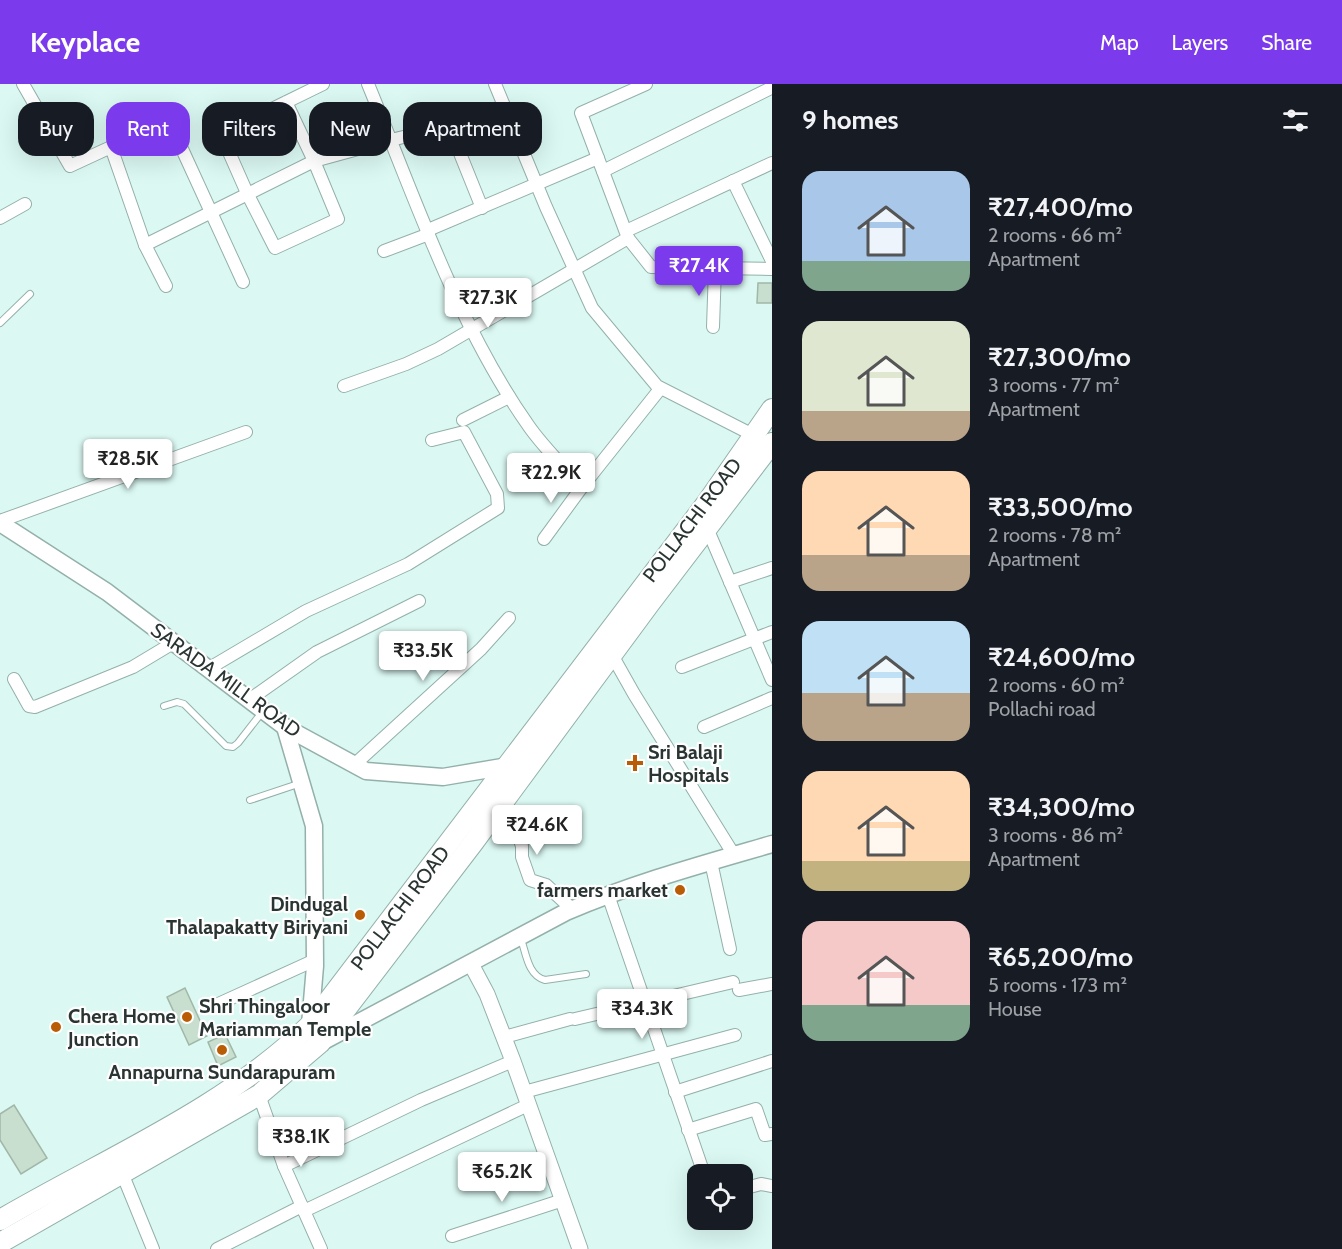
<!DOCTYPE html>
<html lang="en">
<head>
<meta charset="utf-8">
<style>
  :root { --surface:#171b24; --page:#242831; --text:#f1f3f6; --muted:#9ea1a6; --accent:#7c3aed }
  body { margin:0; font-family:Cabin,sans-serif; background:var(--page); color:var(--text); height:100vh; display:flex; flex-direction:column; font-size:22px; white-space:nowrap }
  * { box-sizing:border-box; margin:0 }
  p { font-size:20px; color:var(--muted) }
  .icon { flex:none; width:33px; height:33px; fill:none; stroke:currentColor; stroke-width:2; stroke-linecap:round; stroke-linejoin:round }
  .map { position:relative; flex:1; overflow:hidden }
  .drawer { display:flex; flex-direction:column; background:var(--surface); width:570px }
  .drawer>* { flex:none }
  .hud { position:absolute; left:18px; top:18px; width:570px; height:54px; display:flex; gap:12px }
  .controls { position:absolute; left:687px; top:1080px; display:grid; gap:12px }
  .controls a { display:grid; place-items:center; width:66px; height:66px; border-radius:12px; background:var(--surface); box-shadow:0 6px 24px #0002; font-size:30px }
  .price { position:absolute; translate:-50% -51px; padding:0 14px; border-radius:6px; background:#fff; color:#222; font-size:20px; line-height:39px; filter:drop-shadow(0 2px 3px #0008) }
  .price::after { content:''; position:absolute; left:50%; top:36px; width:18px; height:14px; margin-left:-9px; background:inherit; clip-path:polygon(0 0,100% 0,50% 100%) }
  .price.active { background:var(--accent); color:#fff }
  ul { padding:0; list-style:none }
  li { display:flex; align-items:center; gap:18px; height:150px; padding:0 30px }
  li span { display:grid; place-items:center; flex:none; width:168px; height:120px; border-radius:18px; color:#555 }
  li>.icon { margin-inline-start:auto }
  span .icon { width:72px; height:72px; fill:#fffc; stroke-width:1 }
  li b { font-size:26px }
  h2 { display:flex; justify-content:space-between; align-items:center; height:72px; padding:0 30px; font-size:26px }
  .chip { padding:0 21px; border-radius:18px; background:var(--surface); box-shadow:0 6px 24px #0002; font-size:21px; line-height:54px }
  .chip.active { background:var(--accent); color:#fff }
  header { display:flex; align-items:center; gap:36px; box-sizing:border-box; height:84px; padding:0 30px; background:var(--accent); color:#fff }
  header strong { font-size:28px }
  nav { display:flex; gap:33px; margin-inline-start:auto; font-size:21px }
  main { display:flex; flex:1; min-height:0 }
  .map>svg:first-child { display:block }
</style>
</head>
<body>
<header>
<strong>Keyplace</strong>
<nav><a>Map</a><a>Layers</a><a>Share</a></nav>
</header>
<main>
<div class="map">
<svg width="772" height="1165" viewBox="0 0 772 1165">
  <rect width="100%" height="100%" fill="#dbf8f2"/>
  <g fill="#c8decf" stroke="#a1b7a8" stroke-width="1.5">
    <polygon points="758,199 772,199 772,219 757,219"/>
    <polygon points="185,904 207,952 189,961 167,913"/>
    <polygon points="225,950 236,973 218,982 208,958"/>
    <polygon points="14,1021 47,1074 21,1090 0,1056 0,1030"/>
  </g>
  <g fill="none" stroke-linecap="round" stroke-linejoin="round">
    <g stroke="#94b0aa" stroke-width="8">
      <g id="service">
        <polyline points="0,239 30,210"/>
        <polyline points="164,622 177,618 184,620 226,662 233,663 238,659 263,627"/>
        <polyline points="250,716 301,699"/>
        <path d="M521,855c5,14 7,37 24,41l41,-6"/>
      </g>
    </g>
    <g stroke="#94b0aa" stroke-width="14">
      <g id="minor">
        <polyline points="23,0 70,82 111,63 145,161 166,202"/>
        <path d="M368,0c47,114 89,240 160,341 15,22 36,42 54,62l78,-98"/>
        <polyline points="495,0 546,123 592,224 657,302 759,354"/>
        <polyline points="286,18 314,77 338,135 275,164 247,109 221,50 323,0"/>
        <polyline points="177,54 243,198"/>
        <polyline points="603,87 771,4"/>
        <polyline points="733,97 772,177"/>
        <polyline points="482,124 449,42 509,35"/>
        <polyline points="0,134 25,120"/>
        <polyline points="428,146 598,74"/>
        <polyline points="626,147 772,79"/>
        <polyline points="628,154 581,29 646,0"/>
        <polyline points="145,161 314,77 391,56 449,42"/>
        <polyline points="384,167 429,150"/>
        <polyline points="713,243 715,184"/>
        <polyline points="344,302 406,280 438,265 628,154 651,183 772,185"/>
        <polyline points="463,336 509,313"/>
        <polyline points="0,437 246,348"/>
        <polyline points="707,444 772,596"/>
        <polyline points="544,455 582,403"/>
        <polyline points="730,498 772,484"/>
        <polyline points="612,571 634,610 734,771"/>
        <polyline points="682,583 772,548"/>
        <polyline points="208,585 306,527 408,480 498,424 497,410 464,348 432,356"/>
        <polyline points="14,595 29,622 35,623 133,583 173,559"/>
        <polyline points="249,616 317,568 419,517"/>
        <polyline points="704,643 772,614"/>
        <polyline points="354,681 481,565 509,534"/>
        <polyline points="505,715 522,762 522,773 530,796 546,801 572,825"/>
        <polyline points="711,778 730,865"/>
        <polyline points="608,811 704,1090"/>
        <polyline points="739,906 772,900"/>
        <polyline points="216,921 315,876"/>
        <polyline points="575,935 733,898"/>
        <polyline points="504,953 570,935"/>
        <polyline points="524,1008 735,951"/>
        <polyline points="675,1008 772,977"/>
        <polyline points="259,1011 284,1082 321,1165"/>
        <polyline points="688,1046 756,1025 765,1051 772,1050"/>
        <polyline points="284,1082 421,1016 513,977"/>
        <polyline points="122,1089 153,1165"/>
        <polyline points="742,1105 761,1100 772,1102"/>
        <polyline points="304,1127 528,1021"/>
        <polyline points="452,1152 563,1116"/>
        <polyline points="217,1165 302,1122"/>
      </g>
    </g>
    <g stroke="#94b0aa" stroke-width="17">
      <polyline id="tertiary" points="471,880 487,910 513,977 580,1165"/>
    </g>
    <g stroke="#94b0aa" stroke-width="19">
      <g id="secondary">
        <polyline points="0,439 107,508 285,643 366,687 443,693 508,682 513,686"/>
        <path d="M285,643l29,99 1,140 -5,59 10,18 246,-131c67,-29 137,-48 206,-68"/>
      </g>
    </g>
    <g stroke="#94b0aa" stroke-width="22">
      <g id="trunk">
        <path d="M0,1136c104,-61 223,-110 310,-195l396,-521 66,-95"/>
        <polyline points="0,1159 259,1011 320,959 473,759 650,519 772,359"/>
      </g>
    </g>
    <use href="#service" stroke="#fff" stroke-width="6"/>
    <use href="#minor" stroke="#fff" stroke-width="12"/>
    <use href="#tertiary" stroke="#fff" stroke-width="15"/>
    <use href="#secondary" stroke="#fff" stroke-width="16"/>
    <use href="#trunk" stroke="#fff" stroke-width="20"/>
  </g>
  <g fill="#b95c05" stroke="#fefefe" stroke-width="2">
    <path d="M632 670h6v6h6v6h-6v6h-6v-6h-6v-6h6z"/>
    <circle cx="680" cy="806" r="6"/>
    <circle cx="360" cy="831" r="6"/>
    <circle cx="187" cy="933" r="6"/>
    <circle cx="56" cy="943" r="6"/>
    <circle cx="222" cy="966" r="6"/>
  </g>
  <g text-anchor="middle" stroke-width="4.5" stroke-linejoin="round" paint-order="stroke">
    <g font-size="20" fill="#2a3533" stroke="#fefefe">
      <text transform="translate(692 436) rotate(-53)" y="7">POLLACHI ROAD</text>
      <text transform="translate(226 596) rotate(36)" y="7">SARADA MILL ROAD</text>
      <text transform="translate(400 824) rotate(-53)" y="7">POLLACHI ROAD</text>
    </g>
    <g font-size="20" font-weight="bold" fill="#2a3533" stroke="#fefefe" text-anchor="start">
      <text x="648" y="675">Sri Balaji<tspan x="648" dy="23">Hospitals</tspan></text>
      <text x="668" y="813" text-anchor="end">farmers market</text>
      <text x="348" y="827" text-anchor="end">Dindugal<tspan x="348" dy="23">Thalapakatty Biriyani</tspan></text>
      <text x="199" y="929">Shri Thingaloor<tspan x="199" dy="23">Mariamman Temple</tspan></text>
      <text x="68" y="939">Chera Home<tspan x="68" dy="23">Junction</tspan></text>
      <text x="222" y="995" text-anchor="middle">Annapurna Sundarapuram</text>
    </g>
  </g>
</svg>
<div class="controls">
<a><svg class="icon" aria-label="locate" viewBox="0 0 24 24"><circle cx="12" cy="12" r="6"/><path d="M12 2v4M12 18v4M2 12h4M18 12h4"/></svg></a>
</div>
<b class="price active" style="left:699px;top:213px">₹27.4K</b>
<b class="price" style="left:488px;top:245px">₹27.3K</b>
<b class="price" style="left:128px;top:406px">₹28.5K</b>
<b class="price" style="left:551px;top:420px">₹22.9K</b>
<b class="price" style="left:423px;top:598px">₹33.5K</b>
<b class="price" style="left:537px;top:772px">₹24.6K</b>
<b class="price" style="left:642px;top:956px">₹34.3K</b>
<b class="price" style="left:301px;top:1084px">₹38.1K</b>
<b class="price" style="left:502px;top:1119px">₹65.2K</b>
<div class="hud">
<a class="chip">Buy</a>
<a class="chip active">Rent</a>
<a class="chip">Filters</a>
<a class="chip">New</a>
<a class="chip">Apartment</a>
</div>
</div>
<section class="drawer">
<h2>9 homes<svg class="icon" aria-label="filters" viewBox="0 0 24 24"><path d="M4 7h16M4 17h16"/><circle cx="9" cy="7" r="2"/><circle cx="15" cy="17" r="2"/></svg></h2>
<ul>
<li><span style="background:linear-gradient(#a9c7e8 75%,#7fa58c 0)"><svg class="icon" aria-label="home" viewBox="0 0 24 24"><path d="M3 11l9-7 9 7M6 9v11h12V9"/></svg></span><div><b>₹27,400/mo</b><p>2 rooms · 66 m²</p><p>Apartment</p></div></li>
<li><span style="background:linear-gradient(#dfe7d0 75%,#b9a48a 0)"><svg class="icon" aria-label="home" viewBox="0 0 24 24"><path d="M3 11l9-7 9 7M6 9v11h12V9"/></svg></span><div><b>₹27,300/mo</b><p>3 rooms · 77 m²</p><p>Apartment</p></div></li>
<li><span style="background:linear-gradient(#ffd9b3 70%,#b9a48a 0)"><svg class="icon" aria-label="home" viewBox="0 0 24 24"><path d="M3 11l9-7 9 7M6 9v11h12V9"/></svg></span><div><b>₹33,500/mo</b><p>2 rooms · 78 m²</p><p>Apartment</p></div></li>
<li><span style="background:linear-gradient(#bfe0f5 60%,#b9a48a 0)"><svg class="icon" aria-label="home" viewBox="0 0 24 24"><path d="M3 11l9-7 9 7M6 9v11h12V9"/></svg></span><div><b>₹24,600/mo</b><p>2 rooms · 60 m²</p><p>Pollachi road</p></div></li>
<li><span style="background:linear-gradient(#ffd9b3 75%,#c2b280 0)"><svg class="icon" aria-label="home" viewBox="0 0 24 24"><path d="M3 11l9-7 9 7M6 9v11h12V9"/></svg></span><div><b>₹34,300/mo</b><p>3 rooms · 86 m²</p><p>Apartment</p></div></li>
<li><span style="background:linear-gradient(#f6c9c9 70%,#7fa58c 0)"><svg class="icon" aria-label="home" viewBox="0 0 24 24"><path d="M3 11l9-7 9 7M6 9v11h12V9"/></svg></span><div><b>₹65,200/mo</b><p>5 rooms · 173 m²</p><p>House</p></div></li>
</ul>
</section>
</main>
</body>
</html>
